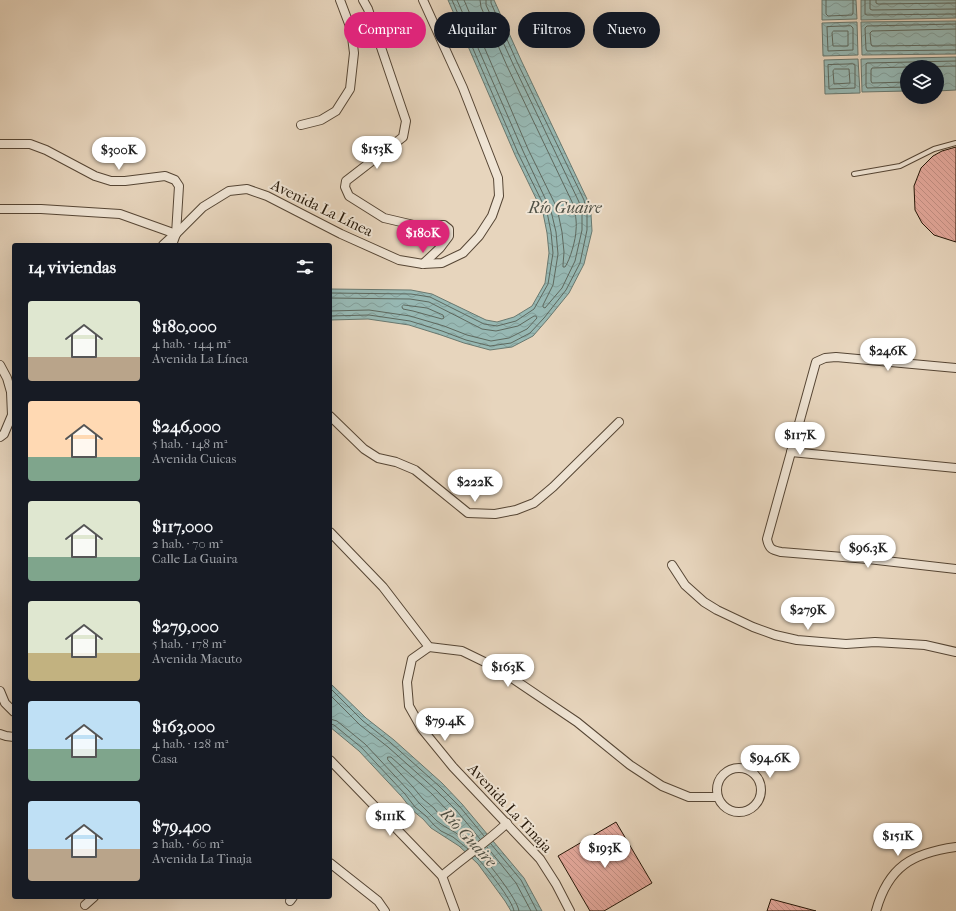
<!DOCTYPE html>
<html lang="es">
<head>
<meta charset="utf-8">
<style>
  :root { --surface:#171b24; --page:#242831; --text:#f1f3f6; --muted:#9ea1a6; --accent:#db2777 }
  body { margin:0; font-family:"IM FELL French Canon",serif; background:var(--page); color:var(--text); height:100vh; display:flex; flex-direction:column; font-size:15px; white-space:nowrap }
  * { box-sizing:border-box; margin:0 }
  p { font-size:13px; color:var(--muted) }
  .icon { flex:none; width:22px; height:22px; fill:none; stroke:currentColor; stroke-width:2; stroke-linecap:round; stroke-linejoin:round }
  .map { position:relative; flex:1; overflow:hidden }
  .side { position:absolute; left:12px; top:243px; width:320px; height:656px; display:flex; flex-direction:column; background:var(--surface); border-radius:4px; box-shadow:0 4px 16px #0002 }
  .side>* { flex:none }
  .guide { position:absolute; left:344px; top:12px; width:380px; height:36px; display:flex; gap:8px }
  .controls { position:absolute; left:900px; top:60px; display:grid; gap:8px }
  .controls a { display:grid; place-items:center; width:44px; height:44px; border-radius:50%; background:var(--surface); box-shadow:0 4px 16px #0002; font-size:20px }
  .price { position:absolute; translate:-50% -34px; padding:0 9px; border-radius:14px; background:#fff; color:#222; font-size:13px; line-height:26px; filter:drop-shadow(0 1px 2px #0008) }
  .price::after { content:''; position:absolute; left:50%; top:24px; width:12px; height:9px; margin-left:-6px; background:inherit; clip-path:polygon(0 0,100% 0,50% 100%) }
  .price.on { background:var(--accent); color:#fff }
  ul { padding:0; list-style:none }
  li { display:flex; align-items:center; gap:12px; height:100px; padding:0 16px }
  li span { display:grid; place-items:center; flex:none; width:112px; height:80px; border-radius:4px; color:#555 }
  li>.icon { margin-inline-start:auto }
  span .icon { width:48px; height:48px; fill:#fffc; stroke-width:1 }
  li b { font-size:17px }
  h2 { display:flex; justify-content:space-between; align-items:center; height:48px; padding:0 16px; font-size:17px }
  .tag { padding:0 14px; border-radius:18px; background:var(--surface); box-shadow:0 4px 16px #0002; font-size:14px; line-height:36px }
  .tag.on { background:var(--accent); color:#fff }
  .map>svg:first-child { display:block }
</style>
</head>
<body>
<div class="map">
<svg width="956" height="911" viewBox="0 0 956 911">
  <defs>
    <pattern id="water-waves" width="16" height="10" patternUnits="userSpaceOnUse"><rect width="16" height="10" fill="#97b8b3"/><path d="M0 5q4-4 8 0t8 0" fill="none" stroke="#829d98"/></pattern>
    <pattern id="building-back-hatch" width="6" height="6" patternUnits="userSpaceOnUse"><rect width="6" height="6" fill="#e5a99d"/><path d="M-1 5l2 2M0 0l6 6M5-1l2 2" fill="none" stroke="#c49186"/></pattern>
  </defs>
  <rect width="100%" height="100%" fill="#e7d5bd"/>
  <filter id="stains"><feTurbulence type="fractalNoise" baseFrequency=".005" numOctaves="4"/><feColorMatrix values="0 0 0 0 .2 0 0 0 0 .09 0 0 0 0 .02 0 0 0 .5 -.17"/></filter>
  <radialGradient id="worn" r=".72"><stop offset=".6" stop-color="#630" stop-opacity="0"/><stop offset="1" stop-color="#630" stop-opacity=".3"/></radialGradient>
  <g fill="url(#water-waves)" stroke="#69786f">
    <polygon points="448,0 494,0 521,60 587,199 591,214 592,231 584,264 569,293 547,320 533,336 512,347 490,350 464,343 441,335 409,325 368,319 330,320 330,289 411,290 432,294 486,320 497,322 514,317 532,306 545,283 549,253 547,233 543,213 515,155"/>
    <polygon points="822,0 856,0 857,19 822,20"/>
    <polygon points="861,0 956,0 956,18 861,20"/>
    <polygon points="956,21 956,54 862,55 861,22"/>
    <polygon points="857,22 858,55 823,56 822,23"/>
    <polygon points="956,57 956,90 937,91 937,67 907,67 907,91 862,92 861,59"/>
    <polygon points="858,59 860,93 825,94 824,60"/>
    <polygon points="330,683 366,718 394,740 442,783 462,804 524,878 542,911 511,911 505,901 478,864 459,846 431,828 423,819 412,810 402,797 359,751 330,727"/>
  </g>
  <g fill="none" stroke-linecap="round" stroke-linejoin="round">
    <g stroke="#5e685e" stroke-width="1">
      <polyline points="457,0 523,151 551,211 556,232 558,254 553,285 543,305 543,307 545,308 562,288 575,261 582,230 582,215 579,202 513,64 486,5 486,0"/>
      <path d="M464,0l64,149 29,59 5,24 2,20 -1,13v2h2c5,-7 11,-28 11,-37 1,-9 -1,-18 -3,-26l-66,-138 -26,-59 -1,-7"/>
      <polyline points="826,0 826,14 828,16 852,15 853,13 853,0"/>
      <polyline points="865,0 865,14 867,15 956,14"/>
      <polyline points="870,0 870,9 872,10 956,9"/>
      <polyline points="876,0 876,3 878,4 956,3"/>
      <polyline points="956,24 867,26 865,28 866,49 867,51 956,50"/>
      <polygon points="851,26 853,28 853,50 828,51 827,27"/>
      <polyline points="956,29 872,31 870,33 871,44 872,46 956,45"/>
      <polygon points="834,31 848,31 848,46 833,46 832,33"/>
      <polygon points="853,64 855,65 855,88 829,89 828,65"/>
      <polyline points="907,67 872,68 871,70 871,81 872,83 907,82"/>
      <polyline points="914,67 956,66"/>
      <polygon points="835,69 849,69 850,83 834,84 833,71"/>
      <polyline points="907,87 867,88 866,86 866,64 867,63 956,61"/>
      <polyline points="330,293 411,294 430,297 484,324 497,326 516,321 534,309 548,284 553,253 551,232 547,212 518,153 452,0"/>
      <polyline points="330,298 410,299 429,302 482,329 496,331 518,326 534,316 536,316 537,318 527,329 509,338 491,341 467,335 444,326 410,316 369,310 330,311"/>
      <polygon points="404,305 427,308 443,315 444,318 442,319 413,311 403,309 402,307"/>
      <polyline points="330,316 369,315 410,321 442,331 466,340 490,346 511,343 530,333 544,318 566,290 580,263 587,230 587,215 584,200 517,62 491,3 491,0"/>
      <polyline points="330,688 363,721 391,743 439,786 460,807 484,836"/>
      <polyline points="330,695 360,725 388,747 436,790 456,810 480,839"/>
      <polyline points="330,719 337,721 365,744 409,791 419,803 437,821 444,826 456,833 472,846"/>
      <polyline points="330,724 334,725 362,748 405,794 415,807 426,816 434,825 441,831 453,837 468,849"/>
      <polygon points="388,757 391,757 432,794 459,823 459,826 457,827 441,817 434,808 423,799 413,787 388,760"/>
      <polyline points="491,844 521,880 537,911"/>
      <polyline points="487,847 516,883 531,911"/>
      <path d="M479,853c9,9 39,47 40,58"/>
      <path d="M475,856c9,8 38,45 39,55"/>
    </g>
  </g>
  <g fill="url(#building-back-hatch)" stroke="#251708">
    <polygon points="956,147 956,242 934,235 922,223 915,210 914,186 921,168 933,156 942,151"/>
    <polygon points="616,822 652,883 604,911 590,911 558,856"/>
    <polygon points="771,899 816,911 767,911"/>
  </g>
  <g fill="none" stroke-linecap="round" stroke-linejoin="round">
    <g stroke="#564635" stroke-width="6">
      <polyline id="service" points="854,174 900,166 934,149 956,143"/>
    </g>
    <g stroke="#564635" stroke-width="10">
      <g id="minor">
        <polyline points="363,0 368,9 406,121 403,137 346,181 345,187 349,196 384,218 418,226 444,225 449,229 449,236 440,248 423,264"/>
        <polyline points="301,125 321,120 336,111 350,89 354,53 351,29 340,0"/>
        <polyline points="0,144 30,144 46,150 95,176 111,181 125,181 165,176 175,180 179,186 176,234"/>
        <polyline points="0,209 41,209 120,214 176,234"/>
        <polyline points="163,245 175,234"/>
        <polyline points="172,245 176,234 203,207 229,191 247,189 267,196 341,234 399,260 423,264 442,263 463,253 479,236 492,216 499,196 498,178 463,88 423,0"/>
        <polyline points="0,365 7,378 11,392 12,415 4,434 0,437"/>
        <path d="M956,368l-120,-11 -11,1 -9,4 -49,177c2,10 5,11 14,13l87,7 88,10"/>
        <polyline points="330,416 364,449 378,458 396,462 415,470 468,513 495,514 516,510 534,503 553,487 619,422"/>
        <polyline points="791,452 956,468"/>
        <polyline points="330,532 383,587 429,647 462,651 497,668 577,722 630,765 662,786 689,797 717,797"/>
        <polyline points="672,565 685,585 704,602 717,610 753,627 775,635 797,640 821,642 846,644 875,642 925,645 956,652"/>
        <polyline points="429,647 412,659 407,682 409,706 422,729 453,767 540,859 556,884 570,911"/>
        <polyline points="0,691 5,703 14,712"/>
        <polyline points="0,734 6,736 14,737"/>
        <polyline points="330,760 442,876 455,911"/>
        <circle cx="739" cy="790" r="22"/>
        <polyline points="330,863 378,901 385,911"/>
        <path d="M442,876c21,-18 45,-34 65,-53"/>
        <polyline points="290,901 293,897"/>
        <polyline points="85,905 94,897"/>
        <path d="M876,911c12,-44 36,-58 80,-64"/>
      </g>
    </g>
    <use href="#service" stroke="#efe4d4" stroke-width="4"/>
    <use href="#minor" stroke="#efe4d4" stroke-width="8"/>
  </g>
  <g text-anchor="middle" stroke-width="4" stroke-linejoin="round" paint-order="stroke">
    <g font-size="15" fill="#251708" stroke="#efe4d4">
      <text transform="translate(322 208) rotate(26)" y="5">Avenida La Línea</text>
      <text transform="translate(510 808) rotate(47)" y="5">Avenida La Tinaja</text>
    </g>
    <g font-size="16" font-style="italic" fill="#4d4f44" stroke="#efe4d4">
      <text x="565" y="213">Río Guaire</text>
      <text transform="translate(469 837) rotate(47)" y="6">Río Guaire</text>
    </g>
  </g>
  <rect width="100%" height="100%" filter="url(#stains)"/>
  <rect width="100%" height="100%" fill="url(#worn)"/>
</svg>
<div class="controls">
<a><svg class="icon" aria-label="layers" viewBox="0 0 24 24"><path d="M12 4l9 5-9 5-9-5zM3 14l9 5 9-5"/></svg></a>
</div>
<b class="price" style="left:377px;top:170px">$153K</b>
<b class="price" style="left:119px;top:171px">$300K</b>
<b class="price on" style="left:423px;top:254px">$180K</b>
<b class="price" style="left:888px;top:372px">$246K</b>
<b class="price" style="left:800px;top:456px">$117K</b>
<b class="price" style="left:475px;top:503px">$222K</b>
<b class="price" style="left:868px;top:569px">$96.3K</b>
<b class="price" style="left:808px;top:631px">$279K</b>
<b class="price" style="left:508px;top:688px">$163K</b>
<b class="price" style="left:445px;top:742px">$79.4K</b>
<b class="price" style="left:770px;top:779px">$94.6K</b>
<b class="price" style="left:390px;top:837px">$111K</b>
<b class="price" style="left:898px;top:857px">$151K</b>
<b class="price" style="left:605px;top:869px">$193K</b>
<div class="guide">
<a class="tag on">Comprar</a>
<a class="tag">Alquilar</a>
<a class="tag">Filtros</a>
<a class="tag">Nuevo</a>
</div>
<section class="side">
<h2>14 viviendas<svg class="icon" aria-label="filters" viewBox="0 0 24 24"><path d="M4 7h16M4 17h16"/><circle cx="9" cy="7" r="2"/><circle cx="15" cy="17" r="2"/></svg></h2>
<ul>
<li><span style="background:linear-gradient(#dfe7d0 70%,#b9a48a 0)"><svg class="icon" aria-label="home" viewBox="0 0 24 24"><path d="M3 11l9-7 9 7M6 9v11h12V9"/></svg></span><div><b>$180,000</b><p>4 hab. · 144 m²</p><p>Avenida La Línea</p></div></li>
<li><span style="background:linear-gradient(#ffd9b3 70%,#7fa58c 0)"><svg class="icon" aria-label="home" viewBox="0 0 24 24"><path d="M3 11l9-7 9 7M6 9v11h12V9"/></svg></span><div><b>$246,000</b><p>5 hab. · 148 m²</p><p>Avenida Cuicas</p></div></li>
<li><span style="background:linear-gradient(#dfe7d0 70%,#7fa58c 0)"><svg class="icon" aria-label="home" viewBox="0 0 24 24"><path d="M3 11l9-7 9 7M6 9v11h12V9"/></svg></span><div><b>$117,000</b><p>2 hab. · 70 m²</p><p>Calle La Guaira</p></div></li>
<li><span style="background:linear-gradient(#dfe7d0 65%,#c2b280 0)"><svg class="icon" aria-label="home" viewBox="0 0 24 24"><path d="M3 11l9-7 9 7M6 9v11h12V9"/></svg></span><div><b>$279,000</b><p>5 hab. · 178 m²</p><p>Avenida Macuto</p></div></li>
<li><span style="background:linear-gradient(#bfe0f5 60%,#7fa58c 0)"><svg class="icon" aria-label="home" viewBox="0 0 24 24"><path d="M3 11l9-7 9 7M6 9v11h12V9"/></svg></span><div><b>$163,000</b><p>4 hab. · 128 m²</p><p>Casa</p></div></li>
<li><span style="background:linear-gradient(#bfe0f5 60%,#b9a48a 0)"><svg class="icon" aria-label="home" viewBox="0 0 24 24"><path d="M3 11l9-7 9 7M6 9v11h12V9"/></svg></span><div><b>$79,400</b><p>2 hab. · 60 m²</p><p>Avenida La Tinaja</p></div></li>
</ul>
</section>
</div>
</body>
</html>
